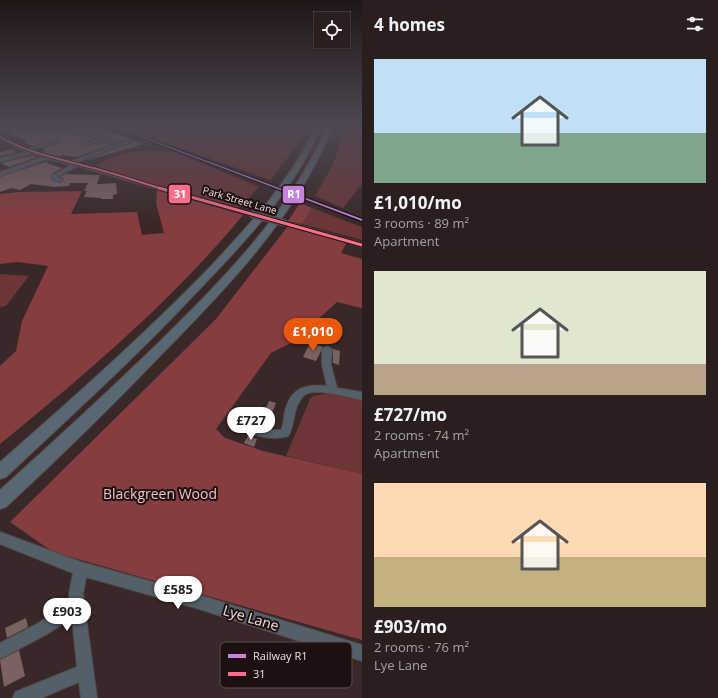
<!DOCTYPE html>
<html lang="en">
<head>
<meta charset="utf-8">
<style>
  :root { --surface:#2b1e1e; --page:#332727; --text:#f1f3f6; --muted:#a6a2a4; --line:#473c3c; --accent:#ea580c }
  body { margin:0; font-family:"Open Sans",sans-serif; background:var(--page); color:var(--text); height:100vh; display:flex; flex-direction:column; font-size:15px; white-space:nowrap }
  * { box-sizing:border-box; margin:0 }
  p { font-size:13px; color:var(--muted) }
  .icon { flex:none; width:22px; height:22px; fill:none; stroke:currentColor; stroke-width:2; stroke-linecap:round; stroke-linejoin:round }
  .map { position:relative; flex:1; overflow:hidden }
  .drawer { display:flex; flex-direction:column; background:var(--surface); width:356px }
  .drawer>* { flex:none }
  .fabs { position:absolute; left:314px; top:12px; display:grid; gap:8px }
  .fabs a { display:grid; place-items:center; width:36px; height:36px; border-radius:0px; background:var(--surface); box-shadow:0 1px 3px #0004,0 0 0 1px var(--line); font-size:20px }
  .price { position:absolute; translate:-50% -34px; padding:0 9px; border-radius:14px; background:#fff; color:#222; font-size:13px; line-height:26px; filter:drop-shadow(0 1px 2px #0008) }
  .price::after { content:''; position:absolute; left:50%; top:24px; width:12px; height:9px; margin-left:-6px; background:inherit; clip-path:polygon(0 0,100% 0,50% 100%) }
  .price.active { background:var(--accent); color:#fff }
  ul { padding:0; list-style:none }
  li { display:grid; align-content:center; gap:8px; height:212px; padding:0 12px }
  li span { display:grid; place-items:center; height:124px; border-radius:0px; color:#555 }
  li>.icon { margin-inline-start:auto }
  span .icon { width:72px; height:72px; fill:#fffc; stroke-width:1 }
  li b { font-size:17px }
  h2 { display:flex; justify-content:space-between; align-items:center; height:48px; padding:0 12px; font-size:17px }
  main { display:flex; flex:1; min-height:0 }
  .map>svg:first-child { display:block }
</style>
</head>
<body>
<main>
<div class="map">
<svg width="362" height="698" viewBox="0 0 362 698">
  <rect width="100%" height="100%" fill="#392828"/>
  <g fill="#6c3637">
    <polygon points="120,126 306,126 299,142 271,180 213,160"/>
    <polygon points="348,126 362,126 362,184 343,208 315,196 331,168"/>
    <path d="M155,151l18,1 86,35 -20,21 -93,-26 -51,-16c25,-13 32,-15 60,-15z"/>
    <polygon points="312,208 362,227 362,240 302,224"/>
    <polygon points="0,274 29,276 6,306 0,307"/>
    <polygon points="329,393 362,399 362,474 286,456 310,399 313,396"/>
  </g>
  <g fill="#863d40">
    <path d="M157,190l86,25c-71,86 -157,159 -243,229v-78l16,-15 6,-30 26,-55 -30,-4 -18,2v-70l20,-2 62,-1 -11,23 66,-2 5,23 22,-2 -8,-30z"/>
    <polygon points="300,203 312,208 302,224 288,221"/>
    <polygon points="288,226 347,242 341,253 362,259 362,307 361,308 337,302 293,342 271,353 216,429 225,438 263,451 362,474 362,640 53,552 10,522 216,319"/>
  </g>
  <g fill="#7a6262">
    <polygon points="0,126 50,126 61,131 95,138 84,142 83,146 105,142 111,145 76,157 62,155 59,156 43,152 46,150 41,149 58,143 59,139 33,146 24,143 28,141 6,132 11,131"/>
    <polygon points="61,126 101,126 101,128 144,144 88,160 87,160 111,150 133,143 134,142 131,140 119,142 96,133"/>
    <polygon points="12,149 17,152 0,156 0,152"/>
    <polygon points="31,156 38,157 9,167 1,163"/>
    <polygon points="48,161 50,161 46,163 62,168 52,174 51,180 61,183 64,179 60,177 65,174 100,175 97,184 116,183 117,194 113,195 113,199 101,199 101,198 84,197 87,191 84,191 88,183 70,183 69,186 55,187 31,184 20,190 11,188 0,192 0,177"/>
    <polygon points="310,343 323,347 316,361 303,357"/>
    <polygon points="333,349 340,351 339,365 333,363"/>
    <polygon points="269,401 276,403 269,420 262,417"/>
    <polygon points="248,436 257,439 254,447 244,443"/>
    <polygon points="26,618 28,627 7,638 5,628"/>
    <polygon points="19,650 25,676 4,687 0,660"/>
  </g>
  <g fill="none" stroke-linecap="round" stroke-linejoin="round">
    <g stroke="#554747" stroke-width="2">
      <g id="minor">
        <path d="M51,126h5c22,6 43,6 63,18l12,-3 2,1 -23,7 -34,14 178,51 -5,1 -172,-49 -20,11 6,3 -3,2 -8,-3 1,-4 18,-10 -23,-6 -48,17v-4l43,-15 -12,-3 -31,8v-4l26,-6 -26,-13v-3l27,13 31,-9v2l-27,8 40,11 44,-16 -10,-5 -21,5v-2l17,-5 -40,-8z"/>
        <polygon points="285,221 362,243 362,247 283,224 282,223"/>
        <path d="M327,346l5,3 -1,16 6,23 25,4v8c-13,-3 -44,-12 -56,-6 -4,2 -7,8 -9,12 -4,11 -3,21 -9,30 -15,5 -30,0 -45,-5l-1,-3 1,-3 4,-1 23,6h11c3,-6 3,-13 4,-19 6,-23 20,-27 42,-25l-5,-21v-16z"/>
        <polygon points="0,532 81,562 196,594 362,645 362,661 196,608 86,577 83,594 97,698 81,698 79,682 41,698 13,698 15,692 77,667 72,618 47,634 0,659 0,643 37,624 70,603 69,594 73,573 0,544"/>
      </g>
    </g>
    <g stroke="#554747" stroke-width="2">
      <g id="highway">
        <path d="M316,126h6c-28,65 -78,117 -127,168 -60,64 -125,123 -189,183l-6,2v-17c72,-63 144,-127 211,-196 40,-43 80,-86 105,-140z"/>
        <path d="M327,126h6c-35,89 -107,163 -173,230 -50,52 -101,102 -154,151l-6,2v-19c51,-46 101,-92 151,-140 67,-66 139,-136 176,-224z"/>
      </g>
    </g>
    <use href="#minor" fill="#536069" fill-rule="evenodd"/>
    <use href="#highway" fill="#586872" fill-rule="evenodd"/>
    <g stroke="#554747" stroke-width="8" stroke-linecap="butt">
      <polyline id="minor-bridge" points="251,214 285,223"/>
    </g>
    <use href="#minor-bridge" stroke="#536069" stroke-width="6"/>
    <g stroke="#1d1010" stroke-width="3.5">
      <path id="bus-1-far1" d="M0,137c27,15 55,21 85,29 26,6 51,15 77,23"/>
    </g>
    <g stroke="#1d1010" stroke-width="5">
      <polyline id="bus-1" points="159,188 362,245"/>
    </g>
    <use href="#bus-1-far1" stroke="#fb6d88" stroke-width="2"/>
    <use href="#bus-1" stroke="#fb6d88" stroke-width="3"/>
    <g stroke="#1d1010" stroke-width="3">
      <polygon id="rail-1" points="112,126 114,126 362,219 362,221"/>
    </g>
    <use href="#rail-1" fill="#c483df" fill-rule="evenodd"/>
  </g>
  <linearGradient id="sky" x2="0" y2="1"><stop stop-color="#1f1616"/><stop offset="0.57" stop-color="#4e4853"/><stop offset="1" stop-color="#4e4853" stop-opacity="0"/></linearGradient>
  <rect width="362" height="223" fill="url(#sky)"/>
  <g text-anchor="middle" stroke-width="4" stroke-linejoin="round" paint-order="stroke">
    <g font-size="10" fill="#f3dfde" stroke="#1d1010">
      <text transform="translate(240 200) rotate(16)" y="4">Park Street Lane</text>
    </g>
    <g font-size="14" fill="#f2c1c0" stroke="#1d1010">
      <text x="160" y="499">Blackgreen Wood</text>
    </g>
    <g font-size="14" fill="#f3dfde" stroke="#1d1010">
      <text transform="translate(251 618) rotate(17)" y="5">Lye Lane</text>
    </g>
  </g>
  <rect x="220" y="642" width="132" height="46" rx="6" fill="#1d1010" stroke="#5d4e4e" stroke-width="1"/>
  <rect x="228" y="654" width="18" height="4" fill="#c483df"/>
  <rect x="228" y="672" width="18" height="4" fill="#fb6d88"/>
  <g font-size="11" fill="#f3dfde">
    <text x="253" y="660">Railway R1</text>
    <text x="253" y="678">31</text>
  </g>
  <g stroke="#1d1010" stroke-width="1.5">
    <rect x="168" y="184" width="23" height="20" rx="4" fill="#fb6d88"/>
    <rect x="282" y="185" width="23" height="19" rx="4" fill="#c483df"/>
  </g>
  <g font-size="11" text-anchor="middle" font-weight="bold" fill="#fff">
    <text x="180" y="198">31</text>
    <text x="294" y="198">R1</text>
  </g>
</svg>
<div class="fabs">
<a><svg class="icon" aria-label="locate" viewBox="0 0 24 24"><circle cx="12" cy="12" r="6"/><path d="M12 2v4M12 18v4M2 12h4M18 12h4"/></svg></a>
</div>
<b class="price active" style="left:313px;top:352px">£1,010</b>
<b class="price" style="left:251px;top:441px">£727</b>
<b class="price" style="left:178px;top:610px">£585</b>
<b class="price" style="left:67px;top:632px">£903</b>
</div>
<section class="drawer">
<h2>4 homes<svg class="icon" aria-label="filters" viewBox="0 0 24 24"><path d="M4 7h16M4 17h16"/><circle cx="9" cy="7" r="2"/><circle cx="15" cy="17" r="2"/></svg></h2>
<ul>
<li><span style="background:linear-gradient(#bfe0f5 60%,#7fa58c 0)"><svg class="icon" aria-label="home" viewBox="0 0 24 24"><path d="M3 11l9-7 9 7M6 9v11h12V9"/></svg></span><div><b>£1,010/mo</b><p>3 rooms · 89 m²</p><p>Apartment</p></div></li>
<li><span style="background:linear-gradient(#dfe7d0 75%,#b9a48a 0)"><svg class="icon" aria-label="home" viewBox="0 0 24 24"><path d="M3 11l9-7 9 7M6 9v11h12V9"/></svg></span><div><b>£727/mo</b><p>2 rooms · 74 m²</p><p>Apartment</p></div></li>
<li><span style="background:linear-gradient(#ffd9b3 60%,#c2b280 0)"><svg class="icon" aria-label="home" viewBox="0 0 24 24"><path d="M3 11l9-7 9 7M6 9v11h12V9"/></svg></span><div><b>£903/mo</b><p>2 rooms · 76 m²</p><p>Lye Lane</p></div></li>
</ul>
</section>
</main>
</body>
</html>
